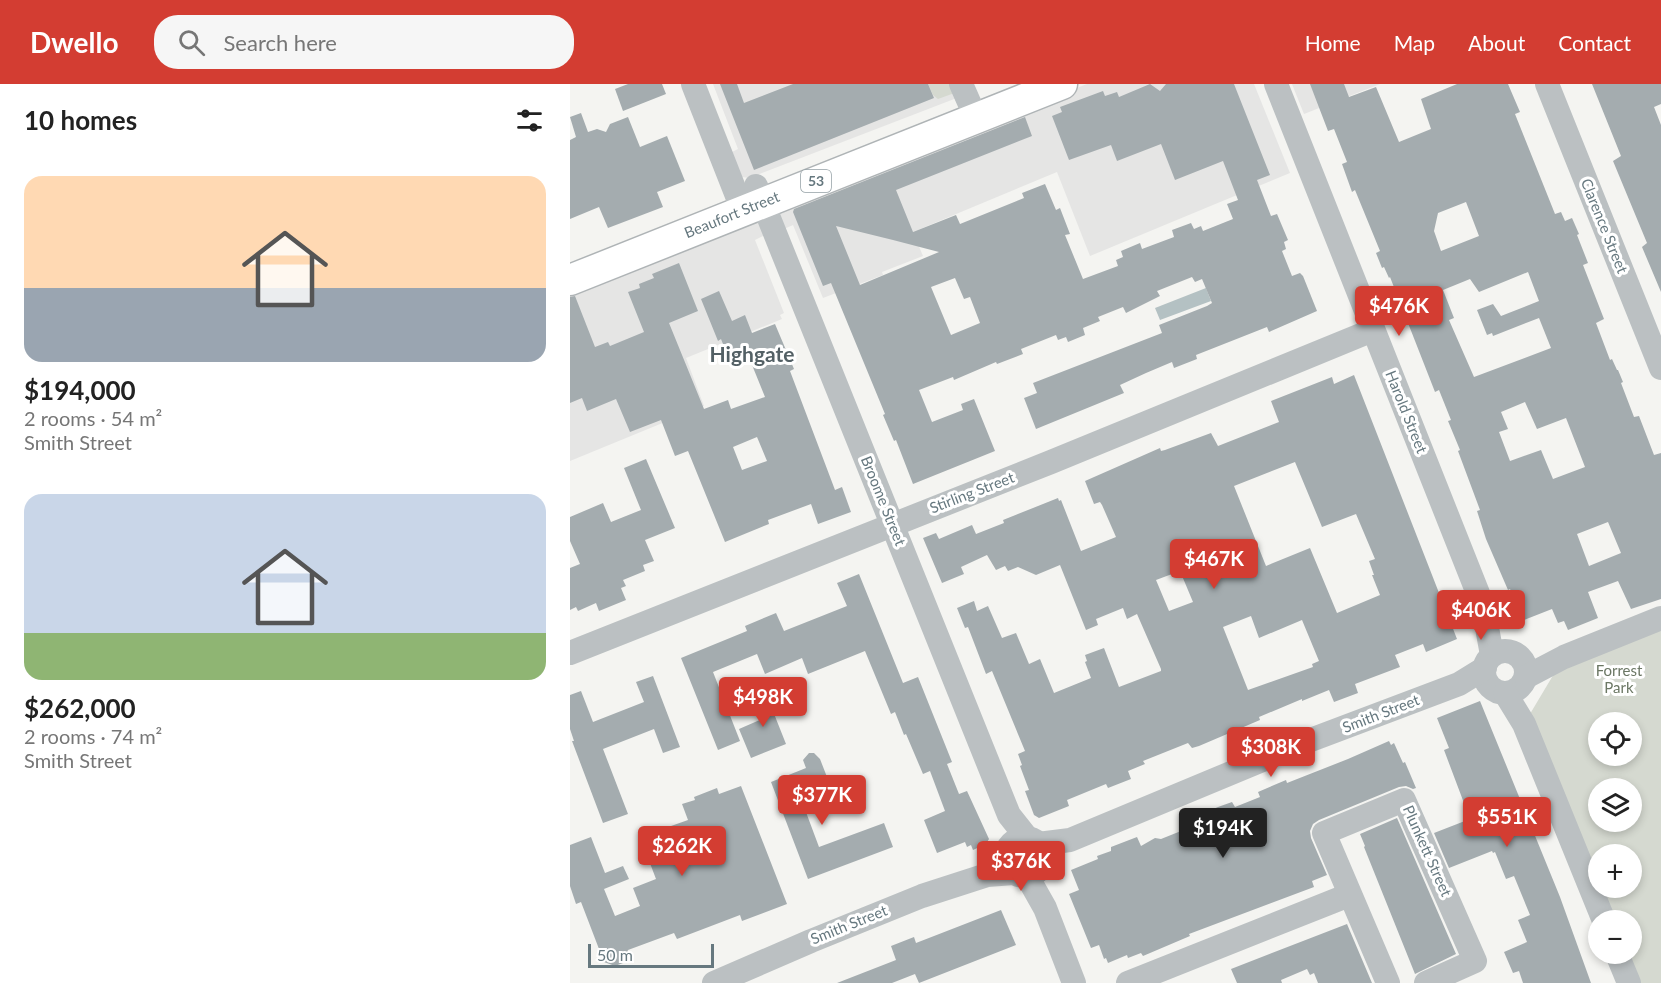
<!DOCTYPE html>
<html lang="en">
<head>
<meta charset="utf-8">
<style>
  :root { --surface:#fff; --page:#f6f6f6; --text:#222; --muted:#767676; --accent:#d33d32 }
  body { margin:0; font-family:Lato,sans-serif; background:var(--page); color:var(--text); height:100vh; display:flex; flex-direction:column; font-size:22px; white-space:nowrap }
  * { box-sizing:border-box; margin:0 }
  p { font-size:20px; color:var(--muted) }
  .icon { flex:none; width:33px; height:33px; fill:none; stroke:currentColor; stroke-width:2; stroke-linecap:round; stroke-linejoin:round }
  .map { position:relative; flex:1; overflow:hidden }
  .details { display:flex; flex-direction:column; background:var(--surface); width:570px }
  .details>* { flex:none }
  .buttons { position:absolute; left:1018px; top:628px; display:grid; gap:12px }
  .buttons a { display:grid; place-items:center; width:54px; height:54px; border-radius:50%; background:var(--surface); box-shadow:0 3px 9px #0003; font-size:30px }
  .scale { position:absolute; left:18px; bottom:15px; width:126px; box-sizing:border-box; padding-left:6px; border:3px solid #66787f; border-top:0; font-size:16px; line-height:21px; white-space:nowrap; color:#66787f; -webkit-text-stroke:4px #fff; paint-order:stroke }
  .price { position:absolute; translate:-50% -51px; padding:0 14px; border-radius:6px; background:var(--accent); color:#fff; font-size:20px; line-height:39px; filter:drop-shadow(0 2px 3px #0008) }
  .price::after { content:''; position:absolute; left:50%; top:36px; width:18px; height:14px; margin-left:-9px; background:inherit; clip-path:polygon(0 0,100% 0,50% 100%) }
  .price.on { background:#222; color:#fff }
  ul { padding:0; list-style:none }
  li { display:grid; align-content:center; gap:12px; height:318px; padding:0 24px }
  li span { display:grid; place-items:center; height:186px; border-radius:18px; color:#555 }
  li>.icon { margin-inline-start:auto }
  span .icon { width:108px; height:108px; fill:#fffc; stroke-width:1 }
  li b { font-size:26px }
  h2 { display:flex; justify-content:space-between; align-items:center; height:72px; padding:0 24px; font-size:26px }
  header { display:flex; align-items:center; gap:36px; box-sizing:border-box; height:84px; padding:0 30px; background:var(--accent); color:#fff }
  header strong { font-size:28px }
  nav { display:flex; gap:33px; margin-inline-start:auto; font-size:21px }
  .search { width:420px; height:54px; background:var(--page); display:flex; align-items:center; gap:15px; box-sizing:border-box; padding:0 21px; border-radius:24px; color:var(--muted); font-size:22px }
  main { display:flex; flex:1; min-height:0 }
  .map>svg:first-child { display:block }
</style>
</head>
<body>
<header>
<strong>Dwello</strong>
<div class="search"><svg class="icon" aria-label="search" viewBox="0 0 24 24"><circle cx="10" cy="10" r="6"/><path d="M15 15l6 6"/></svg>Search here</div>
<nav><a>Home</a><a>Map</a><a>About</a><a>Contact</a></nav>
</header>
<main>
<section class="details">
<h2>10 homes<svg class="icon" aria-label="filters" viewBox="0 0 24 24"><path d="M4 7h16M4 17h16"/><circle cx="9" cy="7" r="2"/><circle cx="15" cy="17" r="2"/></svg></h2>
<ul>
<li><span style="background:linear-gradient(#ffd9b3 60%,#9aa5b1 0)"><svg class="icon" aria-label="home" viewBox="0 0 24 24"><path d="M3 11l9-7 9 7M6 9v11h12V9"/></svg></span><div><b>$194,000</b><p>2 rooms · 54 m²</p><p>Smith Street</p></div></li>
<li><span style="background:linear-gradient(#c9d6e8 75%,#8fb573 0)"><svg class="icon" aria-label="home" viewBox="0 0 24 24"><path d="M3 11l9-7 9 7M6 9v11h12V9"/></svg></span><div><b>$262,000</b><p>2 rooms · 74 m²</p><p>Smith Street</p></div></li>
</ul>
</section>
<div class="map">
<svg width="1091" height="899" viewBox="0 0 1091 899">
  <rect width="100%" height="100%" fill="#f4f4f1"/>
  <g fill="#e5e5e4">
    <polygon points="143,0 387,0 392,12 179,94 172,93 162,68 168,65"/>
    <polygon points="517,0 684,0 720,89 520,172 487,88 343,148 353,172 312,188 313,191 253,214 223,141 214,145 209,139 210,126 216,118"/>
    <polygon points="722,0 810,0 734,30"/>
    <polygon points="184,136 189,140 195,151 185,156 214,229 210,231 212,235 116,274 134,322 0,377 0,205"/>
  </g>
  <g fill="#d5d9d0" fill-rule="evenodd">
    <polygon points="358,0 387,0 390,7 368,15 363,11"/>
    <path d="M1091,534v365h-32l-12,-29h15v-33h-28l-80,-197 40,-67zM1029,639h33v33h-33zM1029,705h33v33h-33zM1029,771h33v33h-33z"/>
  </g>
  <polygon fill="#b4c1c3" points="636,204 641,217 590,236 585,224"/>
  <g fill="#a4acaf" fill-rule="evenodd">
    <polygon points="58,0 92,0 96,10 53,27 45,5"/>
    <polygon points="150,0 167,0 174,19 223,0 358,0 364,14 184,86"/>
    <path d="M580,0l10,7 6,-7h68l36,91 -13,5 14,36 6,-2 11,26 -4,2 2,7 -4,2 10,25 8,-3 3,3 14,35 -48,21 -2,-5 -71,28 1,4 -23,9 -2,-6 -26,11 -26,12 4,8 -88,36 -12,-31 13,-5 -4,-10 129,-50 -3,-8 48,-19 5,-3 -10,-24 -7,3 -3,-5 -35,14 3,5 -34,17 -3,-6 -25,10 2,4 -17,7 2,7 -17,7 -2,-5 -8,3 -2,-5 -35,14 2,5 -26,10 -1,-2 -42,18 -1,-3 -34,13 13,32 31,-12 -2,-6 13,-5 21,52 -82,33 -17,-44 -2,1 -11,-26 2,-1 -54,-131 -8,3 -30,-74 1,-3 231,-92 7,19 -136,54 17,42 43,-17 4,9 64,-26 -2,-5 23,-9 11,26 4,-2 10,26 -5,1 18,44 35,-13 -2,-6 7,-3 -2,-6 19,-8 2,6 32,-12 -2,-7 19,-7 3,6 7,-3 2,5 30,-12 -6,-15 11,-4 -15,-39 -48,19 -14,-36 -44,17 -6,-16 -42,15 -17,-44 10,-4 -2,-5 43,-16 2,5 12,-4 2,5zM266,142l57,14 46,12 -79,33zM385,194l9,21 6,-2 10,26 -29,12 -20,-48z"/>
    <path d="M740,0h34l5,13 27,-10 23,55 32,-13 -10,-30 36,-15h51l12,28 -5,2 40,100 6,-2 4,9 7,-3 7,16 -2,1 11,28 -5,2 21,54 -8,4 14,37 2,-1 5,11h1l5,12 -2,1 13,34 5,-1 15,39 7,-2v146l-30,10 -13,-28 -30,11 10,26 -30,12 -4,-9 -6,2 -6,-14 -28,11 -14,-31 -2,1 -22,-51 -9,-28 3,-1 -22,-59 2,-1 -12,-29 3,-1 -12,-30 -4,2 -45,-115 -1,1 -5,-11 -2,1 -6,-15 4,-2 -25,-61 -3,2 -10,-28 5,-2 -13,-33 -6,2zM896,118l13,34 -38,15 -7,-20 4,-18zM958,188l11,29 -38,15 -8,-12 -16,6 10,25 5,-2 1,3 46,-18 12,30 -77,29 -25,-57 5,-2 -11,-28 27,-11 9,13zM955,318l12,27 29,-11 19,49 -32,12 -12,-29 -31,11 -11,-29 9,-3 -7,-17zM1038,438l13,31 -32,13 -12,-32z"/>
    <polygon points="1022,0 1091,0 1091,20 1084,23 1091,41 1091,208 1072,163 1077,159 1043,77 1051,72"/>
    <polygon points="11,29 18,48 27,45 36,48 40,40 58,33 70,63 97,52 115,97 87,108 93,123 38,144 29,123 0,135 0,56 6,53 0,33"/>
    <path d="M109,179l19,48 -29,12 35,86 24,-9 3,9 34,-12 -15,-37 -18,7 -11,-28 -3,2 -17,-42 18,-8 13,30 13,-6 7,18 23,-9 19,45 -4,2 45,119 7,-3 9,25 -33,12 -7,-20 -43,16 1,4 -44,18 -37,-91 -13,5 -14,-36 -31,12 -14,-33 -29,12 -5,-13 -12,5v-106l5,-1 20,51 13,-5 2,4 34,-14 -16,-40 12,-4 -1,-4 15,-6 -2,-4zM187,353l10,24 -25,9 -9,-23z"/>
    <path d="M784,291l103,264 -31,13 -3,-8 -28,11 5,12 -45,17 3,9 -24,9 -5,-12 -27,11v-2l-43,18 1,3 -61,26 -7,2 -4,-5 -45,18 2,3 -17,7 3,8 -23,9 -2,-4 -39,16 2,6 -30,12 -5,-3 -9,-24 4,-1 -9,-24 2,-1 -4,-11 7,-3 -33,-80 -6,3 -18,-47 -3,1 -8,-20 17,-7 3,10 11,-5 14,32 14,-5 13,31 11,-5 14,34 37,-15 -6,-16 2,-1 -2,-6 19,-7 15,39 42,-16v-2l-24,-55 -10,5 -4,-11 -27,11 2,6 -12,5 -26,-65 -24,10 -18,-8 -10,4 -3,-5 -9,4 -9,-15 -26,12 3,7 -22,9 -19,-45 13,-5 3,6 33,-14 4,9 28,-11 -1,-3 55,-22 1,3 2,-1 20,51 35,-14 -14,-32 -2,-3 -6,2 -9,-23 75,-33 1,3 4,-1 46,-17 7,13 61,-24 -8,-21 61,-24 2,7zM725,378l27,65 34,-13 19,45 -6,2 5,14h-2l8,20 -43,18 -27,-65 -44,18 -32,-80zM610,487l13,31 -24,9 -13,-31zM681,532l8,22 43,-18 17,41 -7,3 1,3 -65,23 -25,-63z"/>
    <polygon points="76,375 105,444 75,456 84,477 73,481 75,487 53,496 56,502 51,504 56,516 29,527 26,519 8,527 6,523 0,526 0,484 10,480 0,457 0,433 33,419 41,438 71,426 54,384"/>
    <polygon points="289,490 333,599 348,593 382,678 377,680 389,710 397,707 419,755 416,760 403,766 401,761 397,763 395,758 367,769 354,736 375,727 360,687 353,690 336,650 334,651 325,628 321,630 295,567 238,590 232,574 195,590 187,570 143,588 170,657 148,666 111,574 177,547 175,542 206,529 214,547 277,522 267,499"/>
    <polygon points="83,592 110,663 93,669 84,645 33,665 58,730 33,739 2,657 4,657 0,645 0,611 11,607 23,638 74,618 66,598"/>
    <polygon points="193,602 216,660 181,674 169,645 192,635 181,607"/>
    <polygon points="910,617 990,813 1021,899 953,899 949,887 943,889 934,868 957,858 948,836 960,831 944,792 936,795 925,768 923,769 922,767 879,784 864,749 900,735 874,666 879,664 867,634"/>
    <polygon points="819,657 821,661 824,659 833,679 835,678 846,704 843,705 836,702 829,703 749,736 743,740 740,747 741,754 757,791 742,797 744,803 619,850 620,852 573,872 571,869 558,874 557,871 538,879 536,874 534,875 529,861 521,864 499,810 509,806 501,786 528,775 527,772 541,767 541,763 567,753 571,762 585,754 591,755 611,747 609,744 636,733 634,729 648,723 662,718 665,723 690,713 688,708 716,696 717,699 778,675"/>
    <polygon points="239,669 244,669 250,675 257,693 227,704 249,763 314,739 323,763 238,795 201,698 236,684 233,676"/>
    <polygon points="171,702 217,820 172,837 170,831 107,855 104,849 58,866 53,879 45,882 34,878 11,818 6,820 0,802 0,761 21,753 35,789 53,782 59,795 34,805 45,832 70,822 63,804 86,795 70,753 118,736 112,720 125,716 124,713 147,704 149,710"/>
    <polygon points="827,734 886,870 845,890 794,763 795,762 790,750"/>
    <polygon points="431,826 446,861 349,899 345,890 322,899 267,899 326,876 321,862 344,853 346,859"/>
    <polygon points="777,840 802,899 748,899 744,889 740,891 737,885 711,896 712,899 667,899 661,885"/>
  </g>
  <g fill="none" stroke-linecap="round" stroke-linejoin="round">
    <g stroke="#afb4b6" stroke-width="33">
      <polyline id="major" points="0,196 492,0"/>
    </g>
    <g stroke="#bbc0c2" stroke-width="24">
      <polyline points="123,0 173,127"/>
      <polyline points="391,0 406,34"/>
      <polyline points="706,0 913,522 922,571"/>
      <polyline points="977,0 1091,284"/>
      <polyline points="186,102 439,731 458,755"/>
      <circle cx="935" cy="588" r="21"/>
      <polyline points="0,569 481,378 803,246"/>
      <polyline points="956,593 994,573 1091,534"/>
      <polyline points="935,609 954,640 1034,837"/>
      <circle cx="455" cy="773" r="19"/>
      <polyline points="468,760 500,756 738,657 889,600 915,584"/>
      <polyline points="457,792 475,824 504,899"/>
      <polyline points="1047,870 1059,899"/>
      <polyline points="144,899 241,857 352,812 417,791 444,789"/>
      <polyline points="558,899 779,811"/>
      <polyline points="818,899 754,749 834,716 905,877 856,899"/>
    </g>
    <use href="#major" stroke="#fff" stroke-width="30"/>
  </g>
  <g text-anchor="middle" stroke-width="6" stroke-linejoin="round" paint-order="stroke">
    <rect fill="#fff" stroke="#94a0a5" stroke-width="1.5" x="231" y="86" width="30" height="22" rx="4.5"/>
    <g font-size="14" font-weight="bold" fill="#66787f">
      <text x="246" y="102">53</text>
    </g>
    <g font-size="15" fill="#66787f" stroke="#fff">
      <text transform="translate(162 131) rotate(-22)" y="5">Beaufort Street</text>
      <text transform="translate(1034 142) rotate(68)" y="5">Clarence Street</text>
      <text transform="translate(836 328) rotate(68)" y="5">Harold Street</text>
      <text transform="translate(402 409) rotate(-21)" y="5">Stirling Street</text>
      <text transform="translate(313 417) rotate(68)" y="5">Broome Street</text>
      <text transform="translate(811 630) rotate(-21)" y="5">Smith Street</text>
      <text transform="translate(857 767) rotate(66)" y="5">Plunkett Street</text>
      <text transform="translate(279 841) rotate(-22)" y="5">Smith Street</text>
    </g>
    <g font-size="15" fill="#6b7764" stroke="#fff">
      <text x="1049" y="592">Forrest<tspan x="1049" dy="17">Park</tspan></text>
    </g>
    <g font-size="21" font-weight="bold" fill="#536065" stroke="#fff">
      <text x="182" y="278">Highgate</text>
    </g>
  </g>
</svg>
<div class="buttons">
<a><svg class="icon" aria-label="locate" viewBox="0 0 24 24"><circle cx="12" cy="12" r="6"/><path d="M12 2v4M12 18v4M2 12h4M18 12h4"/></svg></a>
<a><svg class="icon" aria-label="layers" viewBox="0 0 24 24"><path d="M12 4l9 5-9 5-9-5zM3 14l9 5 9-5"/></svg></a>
<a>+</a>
<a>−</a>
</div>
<div class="scale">50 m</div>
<b class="price" style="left:829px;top:253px">$476K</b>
<b class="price" style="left:644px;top:506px">$467K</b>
<b class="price" style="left:911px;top:557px">$406K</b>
<b class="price" style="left:193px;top:644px">$498K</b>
<b class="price" style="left:701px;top:694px">$308K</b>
<b class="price" style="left:252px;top:742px">$377K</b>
<b class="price" style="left:937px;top:764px">$551K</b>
<b class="price on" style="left:653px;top:775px">$194K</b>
<b class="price" style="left:112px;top:793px">$262K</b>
<b class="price" style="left:451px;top:808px">$376K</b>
</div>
</main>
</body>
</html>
